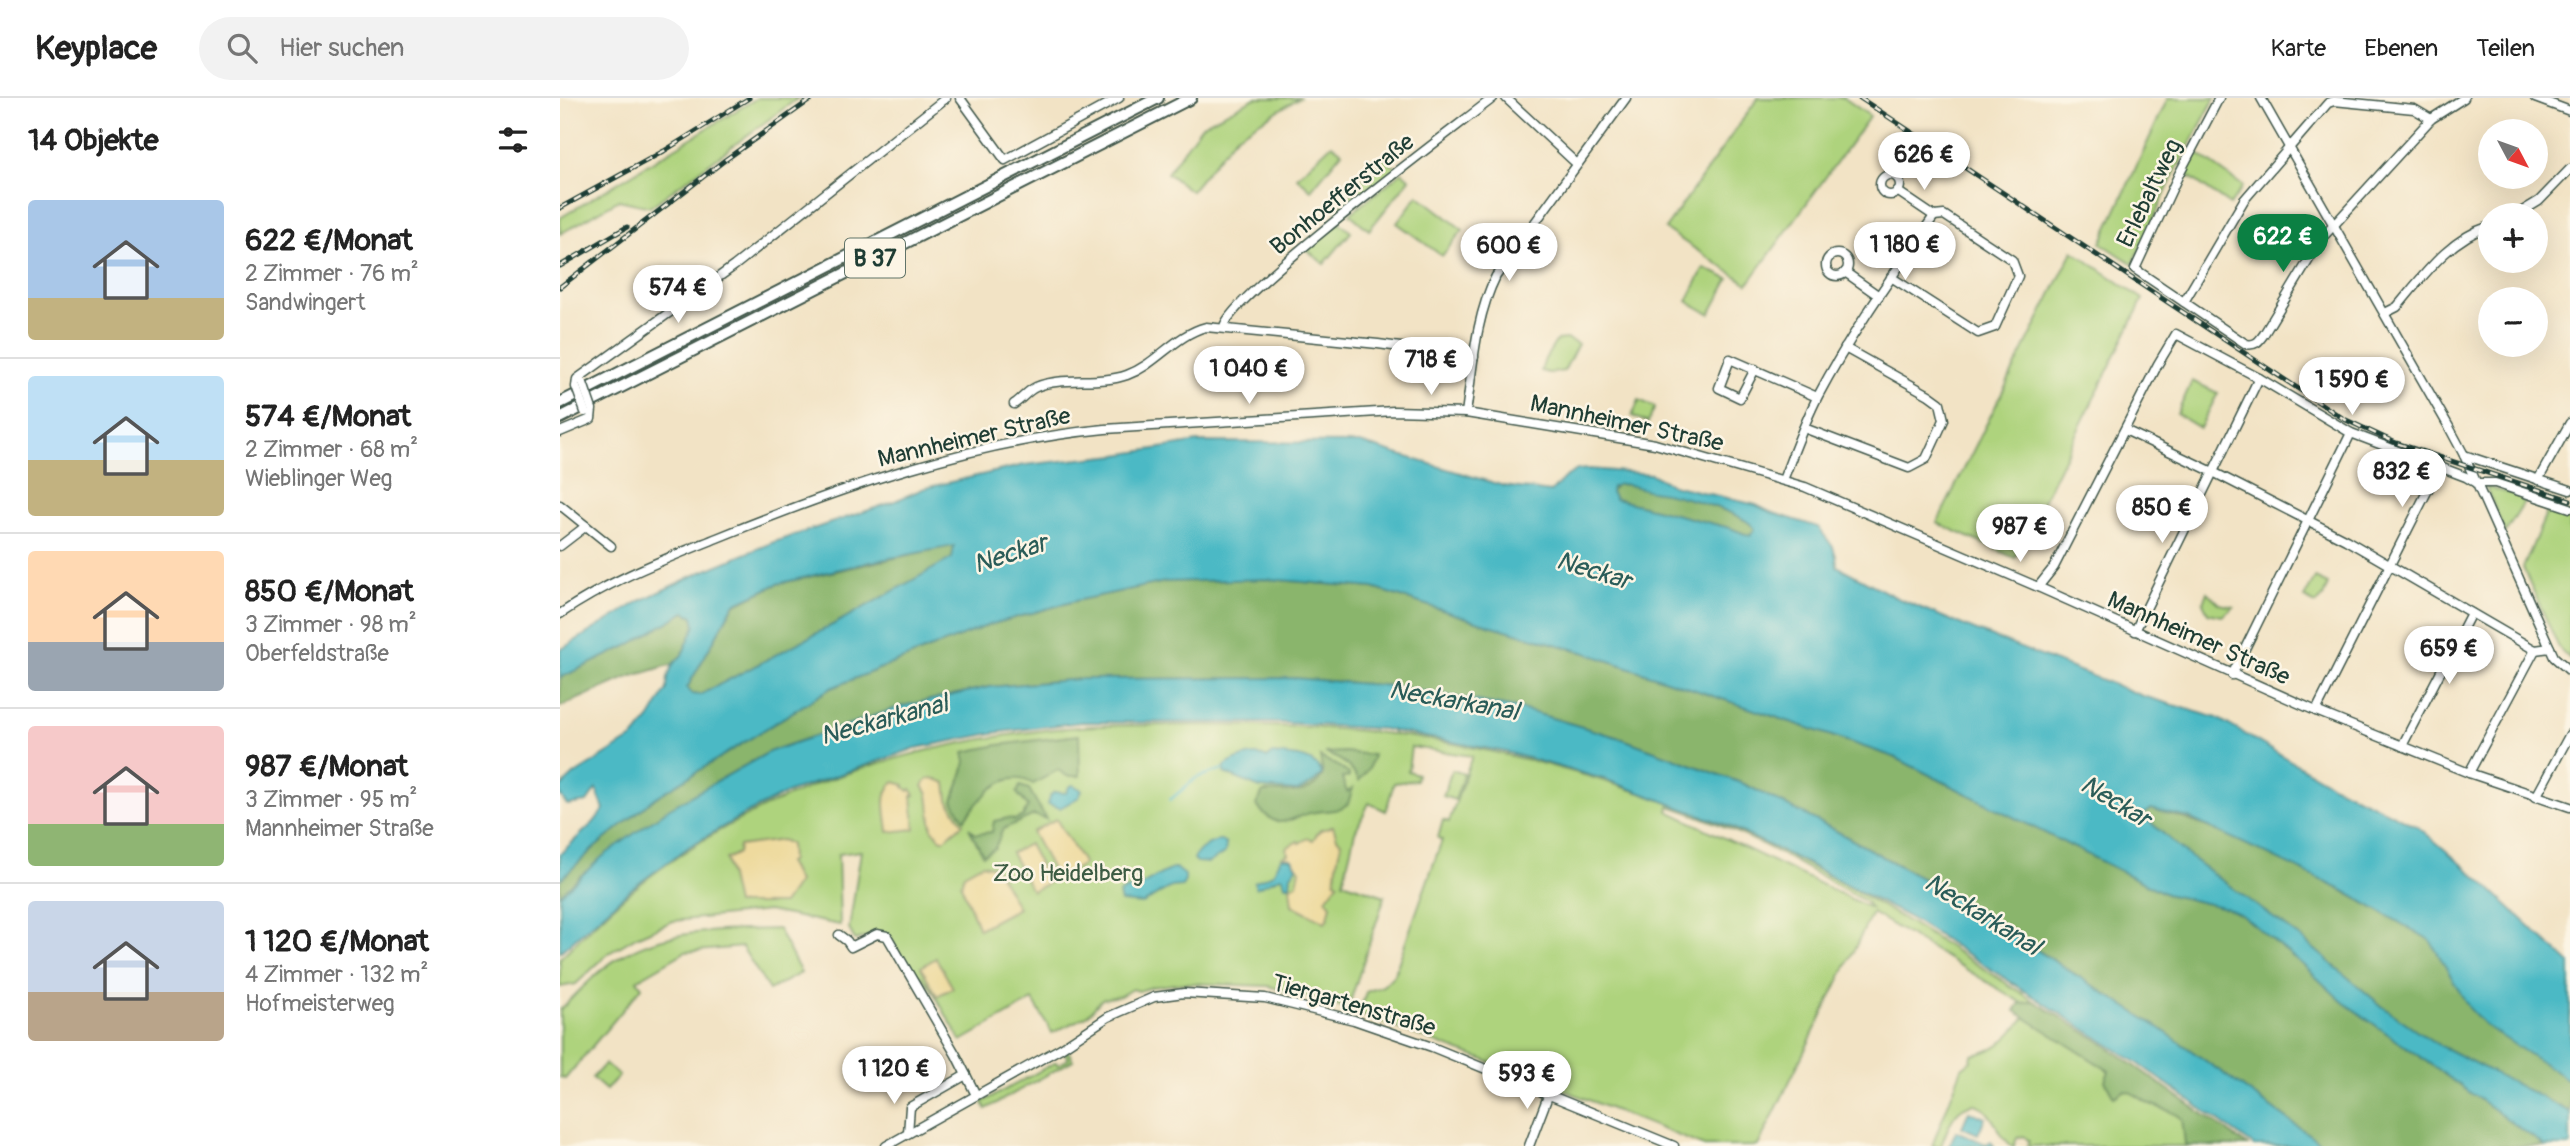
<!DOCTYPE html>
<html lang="de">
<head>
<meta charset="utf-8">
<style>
  :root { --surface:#fff; --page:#f2f2f2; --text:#222; --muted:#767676; --line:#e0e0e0; --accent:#0b8043 }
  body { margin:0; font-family:Pangolin,sans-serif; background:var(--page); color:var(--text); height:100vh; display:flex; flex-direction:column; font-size:26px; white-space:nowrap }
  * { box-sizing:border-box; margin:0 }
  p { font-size:23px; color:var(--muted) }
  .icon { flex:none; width:38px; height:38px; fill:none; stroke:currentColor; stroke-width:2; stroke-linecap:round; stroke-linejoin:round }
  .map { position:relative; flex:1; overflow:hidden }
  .details { display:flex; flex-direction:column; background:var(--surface); width:560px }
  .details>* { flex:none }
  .needle { width:46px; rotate:131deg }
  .tools { position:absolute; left:1918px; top:21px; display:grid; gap:14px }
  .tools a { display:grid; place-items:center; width:70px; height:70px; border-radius:50%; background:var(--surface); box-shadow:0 7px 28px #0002; font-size:35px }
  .price { position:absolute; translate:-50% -60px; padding:0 16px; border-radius:24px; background:#fff; color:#222; font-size:23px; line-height:46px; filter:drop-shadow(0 2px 4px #0008) }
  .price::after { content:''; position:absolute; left:50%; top:42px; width:21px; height:16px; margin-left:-10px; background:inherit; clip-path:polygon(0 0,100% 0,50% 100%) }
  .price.on { background:var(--accent); color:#fff }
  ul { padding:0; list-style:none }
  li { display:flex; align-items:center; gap:21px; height:175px; padding:0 28px }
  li+li { border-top:2px solid var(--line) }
  li span { display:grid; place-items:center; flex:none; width:196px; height:140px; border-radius:7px; color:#555 }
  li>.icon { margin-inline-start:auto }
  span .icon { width:84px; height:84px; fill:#fffc; stroke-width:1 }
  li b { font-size:30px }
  h2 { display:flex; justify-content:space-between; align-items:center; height:84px; padding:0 28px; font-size:30px }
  header { display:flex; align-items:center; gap:42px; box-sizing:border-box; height:98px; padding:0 35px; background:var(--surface); border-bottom:2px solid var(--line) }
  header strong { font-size:33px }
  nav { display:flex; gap:38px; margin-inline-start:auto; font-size:24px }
  .search { width:490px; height:63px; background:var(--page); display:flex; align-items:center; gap:18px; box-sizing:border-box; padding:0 24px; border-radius:38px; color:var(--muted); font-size:26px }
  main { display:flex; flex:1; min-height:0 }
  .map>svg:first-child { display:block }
</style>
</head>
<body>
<header>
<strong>Keyplace</strong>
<div class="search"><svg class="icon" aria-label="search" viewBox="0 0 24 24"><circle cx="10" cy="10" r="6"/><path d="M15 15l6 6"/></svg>Hier suchen</div>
<nav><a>Karte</a><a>Ebenen</a><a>Teilen</a></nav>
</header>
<main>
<section class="details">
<h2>14 Objekte<svg class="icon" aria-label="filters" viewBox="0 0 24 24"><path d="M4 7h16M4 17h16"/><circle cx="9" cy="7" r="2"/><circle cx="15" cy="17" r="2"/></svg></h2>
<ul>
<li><span style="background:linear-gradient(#a9c7e8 70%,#c2b280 0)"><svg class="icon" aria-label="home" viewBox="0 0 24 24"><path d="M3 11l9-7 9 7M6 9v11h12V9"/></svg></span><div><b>622 €/Monat</b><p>2 Zimmer · 76 m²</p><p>Sandwingert</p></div></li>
<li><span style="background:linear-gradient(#bfe0f5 60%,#c2b280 0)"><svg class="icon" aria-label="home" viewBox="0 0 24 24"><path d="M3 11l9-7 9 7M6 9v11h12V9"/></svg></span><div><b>574 €/Monat</b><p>2 Zimmer · 68 m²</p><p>Wieblinger Weg</p></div></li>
<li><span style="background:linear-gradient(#ffd9b3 65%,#9aa5b1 0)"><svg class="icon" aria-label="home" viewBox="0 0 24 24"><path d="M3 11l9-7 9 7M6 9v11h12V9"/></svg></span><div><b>850 €/Monat</b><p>3 Zimmer · 98 m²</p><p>Oberfeldstraße</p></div></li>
<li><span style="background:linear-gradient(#f6c9c9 70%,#8fb573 0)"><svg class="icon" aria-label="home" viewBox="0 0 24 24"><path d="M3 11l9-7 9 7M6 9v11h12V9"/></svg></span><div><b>987 €/Monat</b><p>3 Zimmer · 95 m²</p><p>Mannheimer Straße</p></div></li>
<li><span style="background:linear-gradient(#c9d6e8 65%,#b9a48a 0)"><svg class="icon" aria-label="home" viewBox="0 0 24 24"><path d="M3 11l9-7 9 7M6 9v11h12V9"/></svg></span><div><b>1 120 €/Monat</b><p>4 Zimmer · 132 m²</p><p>Hofmeisterweg</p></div></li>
</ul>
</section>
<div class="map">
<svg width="2010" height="1048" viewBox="0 0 2010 1048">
  <rect width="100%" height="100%" fill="#fcf5e5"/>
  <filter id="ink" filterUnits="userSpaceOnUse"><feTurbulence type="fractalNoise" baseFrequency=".0143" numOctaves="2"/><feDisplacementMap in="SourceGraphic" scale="14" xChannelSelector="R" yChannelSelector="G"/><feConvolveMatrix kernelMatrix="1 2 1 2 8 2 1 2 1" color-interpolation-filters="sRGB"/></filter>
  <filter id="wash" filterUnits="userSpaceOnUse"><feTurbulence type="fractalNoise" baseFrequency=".00686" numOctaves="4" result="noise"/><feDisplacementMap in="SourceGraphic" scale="28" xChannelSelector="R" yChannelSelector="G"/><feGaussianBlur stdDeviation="1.57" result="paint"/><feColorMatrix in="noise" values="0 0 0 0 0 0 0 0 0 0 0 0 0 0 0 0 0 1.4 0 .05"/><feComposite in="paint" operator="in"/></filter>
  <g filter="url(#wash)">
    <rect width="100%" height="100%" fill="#f2e3c5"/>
    <g fill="#aed37d" stroke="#668858" stroke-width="2" fill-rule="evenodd">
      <polygon points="197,0 238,0 90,109 59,102 0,136 0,120"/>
      <polygon points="695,0 739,0 676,38 631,93 607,75 642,27"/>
      <polygon points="1198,0 1284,0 1310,18 1188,186 1105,131"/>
      <polygon points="1608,0 1655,0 1614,76 1573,166 1541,145"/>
      <polygon points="772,46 782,54 751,92 737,79"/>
      <polygon points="1634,53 1683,88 1670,107 1623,74"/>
      <polygon points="822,59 838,71 780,117 776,113"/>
      <polygon points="842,74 850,81 809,132 790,116"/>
      <polygon points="858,97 903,132 882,158 837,125"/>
      <polygon points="779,124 791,134 764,166 746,151"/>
      <polygon points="1513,153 1583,201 1455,460 1377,425"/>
      <polygon points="1144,170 1169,181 1150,216 1127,203"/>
      <polygon points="1006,241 1018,246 1004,273 989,275 981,273 985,261 997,242"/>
      <polygon points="1632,283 1658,295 1640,330 1617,316"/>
      <polygon points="1079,302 1095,309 1088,325 1072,318"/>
      <polygon points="1926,389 1967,400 1945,435"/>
      <polygon points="1989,409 2010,416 2010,561 1999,550 1963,470"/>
      <polygon points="1755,480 1768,486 1763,499 1756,506 1744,500"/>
      <polygon points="1647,494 1660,506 1674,509 1662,518 1648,515 1643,505"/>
      <path d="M630,627c58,1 116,0 174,6 119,12 253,48 362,95 109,47 209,111 308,175l-12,2 -150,-90 -114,233h-54l-163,-65 -182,-67 7,-22 17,-6 11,-11 48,-135 -4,-2 5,-18 6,2 23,-66 -61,-9 -3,24 9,3 -1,6 -22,3 -8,28 -17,-8 -14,29 -12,50 42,14 -37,112 -80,-22 -85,-3 -31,4 -13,4 -7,-2 -12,7 -18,3 -15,17 -35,17 -19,-33 -72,41 -29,-51 -10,-13 -13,-8 -20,-33 -12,-2 -22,6 -6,-11 12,-78 -23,3 2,71 -72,-14 -95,10 -37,16 -27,16 -33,31 -16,3v-29c23,-22 44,-45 69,-65 127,-105 288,-153 450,-166 36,-3 74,-1 111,-2zM1109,708c69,21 134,60 197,96l4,6 -202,-97z"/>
      <polygon points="892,672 904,676 895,702 883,698"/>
      <path d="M218,831l23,44 -32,17 -27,-43 -57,5 -48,28 5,7 -77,92 -5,-2v-67c20,-20 41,-43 65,-56 45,-26 103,-23 153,-25z"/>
      <path d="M1471,911l205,137h-209l2,-5 -5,-5 -7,2 -3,8h-2c-14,-10 -21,-40 -38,-42 -21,3 -26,24 -33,42h-9l30,-78 9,-7 1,-6c27,-3 44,-25 59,-46z"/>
      <polygon points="507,951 513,962 426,1011 420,999 422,998 425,1003 496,964 498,967 508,961 504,953"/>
      <polygon points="45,966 59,977 46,992 32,980"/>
    </g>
    <g fill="#8ab56c" stroke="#547950" stroke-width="2">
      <path d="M1056,386c24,0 126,25 139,45l-5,7 -20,-8 -115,-29 -4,-7z"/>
      <polygon points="394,447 393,460 276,525 140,597 132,596 127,590 174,507 217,486"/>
      <polygon points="707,481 813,490 929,527 1023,554 1334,659 1606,796 1666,810 1682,817 1743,867 1783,904 1985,1048 1765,1048 1601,931 1377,788 1267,728 1184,686 1060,640 961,611 832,588 733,580 521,581 429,589 343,608 211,653 164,679 21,777 0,797 0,782 33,751 95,700 271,590 429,527 515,503 605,484"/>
      <polygon points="125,514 133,518 135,528 122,557 113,566 66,580 0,609 0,580 67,548"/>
      <path d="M519,637l1,41h-13l-9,-6 -25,14c-29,-18 -53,15 -69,36l-11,-19 13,-39 -2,-10 34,-7z"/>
      <path d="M785,654l28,3 -4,13 -10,13c-8,-15 -18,-22 -34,-28z"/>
      <path d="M760,659l18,9 11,8v3l-7,1 5,14 6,-4 -5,16c-11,8 -20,6 -32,8 -29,4 -34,24 -60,-7l7,-13c24,-2 46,8 60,-18z"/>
      <polygon points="460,688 469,691 486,721 474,717 443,731 435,750 423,757 409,730 416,736 432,734 434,723 448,720 455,722 463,718 468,708 457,695"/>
      <path d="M1591,711c94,24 191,81 276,129 46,26 95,49 143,73v101l-135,-69 -52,-36 -82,-69 -111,-81 -48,-42z"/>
      <path d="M1474,903l70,43 144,102h-60l-3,-2 -3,-25c-9,-9 -21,-10 -32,-15 -10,-5 -15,-12 -26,-13l-10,6 -9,-16 4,-10 -94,-60 4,-7z"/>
    </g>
    <g fill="#eeda9e" stroke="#868c69" stroke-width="2">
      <polygon points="373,680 386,685 388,702 403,726 385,741 381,741 372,731 368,696 363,688 367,682"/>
      <path d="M334,684l11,3 -1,2 5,4 2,-2 4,6 -3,1 3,33 -27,3c-1,-16 -9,-38 6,-50z"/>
      <polygon points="496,721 524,766 497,781 472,734"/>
      <path d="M773,728l4,12 5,5c-6,13 -4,24 -7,38l3,2 -12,16 5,6 -3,13 -3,4 -33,-17 -2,-19 7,-2 3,-14 -9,-12 -10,-1 7,-3 -2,-6 12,-7 1,2 9,-5 5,2c10,-17 8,-7 20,-14z"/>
      <polygon points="222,742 230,746 231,762 228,764 238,784 223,806 176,806 166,761 178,755 179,748"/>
      <polygon points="469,746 489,785 472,793 451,755"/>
      <polygon points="422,766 435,769 458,810 419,831 401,787 404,776"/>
      <polygon points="376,860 393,890 377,898 361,869"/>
    </g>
    <g fill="#4bb9c5" stroke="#357b7c" stroke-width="2" fill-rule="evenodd">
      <path d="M638,344l162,1 144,43 47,6 13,-14 13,-8 12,-1 62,5 21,11 84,20 14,7 48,15 15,20 3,9 1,10 60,32 80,33 166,65 74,22 117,68 83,40 67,57 86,81v117l-84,-55 -17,-18 -39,-68 -86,-49 -88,-42 -67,-31 -38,-9 -9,6 48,42 111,81 82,69 52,36 135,69v34h-25l-202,-144 -40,-37 -61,-50 -16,-7 -60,-14 -272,-137 -311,-105 -94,-27 -116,-37 -106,-9 -102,3 -90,19 -86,24 -158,63 -176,110 -62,51 -33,31v-26l34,-32 10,-13 -8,-20 -9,13 -20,3 -7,-10v-7l15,-14 59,-37 16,-19 17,-29 1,-12 5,-13 9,-9 13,-29 -2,-10 -8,-4 -58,34 -67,32v-28l80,-49 59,-28 75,-31 116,-39 35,-15 99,-23 93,-10zM1060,386c12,0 21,6 32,7 22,3 92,20 103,38l-5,7 -20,-8 -115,-29 -4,-7 1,-5zM394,448l-2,12 -116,65 -136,72 -8,-1 -5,-6 47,-84 43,-20 93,-22z"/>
      <polygon points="733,580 832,588 961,611 1060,640 1184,686 1267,728 1376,788 1601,931 1765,1048 1694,1048 1576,964 1352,821 1248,766 1167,727 1047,682 946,654 823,631 727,625 522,624 433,635 356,650 229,694 185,716 130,748 71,791 0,854 0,797 43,758 108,711 211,653 343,608 429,589 521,581"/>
      <path d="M711,656c18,2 45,1 51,20l-9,9 -15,8 -38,-3 -36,-15 1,-7c11,-8 31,-15 42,-8z"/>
      <polygon points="513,687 522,692 519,699 500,710 488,706 490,698 494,694 506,695 509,689"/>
      <path d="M661,743l5,3 -1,9 -17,10 -11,-1 -3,-3c3,-9 18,-19 27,-18z"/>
      <polygon points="721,760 731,760 737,769 731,777 730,787 725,787 723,780 720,779 696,790 694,784 713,776"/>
      <path d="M616,770l9,7v6l-3,5c-4,1 -9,0 -13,2 -7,3 -18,11 -26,16l-22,-2 -2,-8c7,-7 13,-5 21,-8 13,-6 22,-15 36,-18z"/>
      <polygon points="1409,1013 1425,1020 1418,1036 1402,1029"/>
      <polygon points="1396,1033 1426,1046 1431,1043 1434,1048 1389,1048"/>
    </g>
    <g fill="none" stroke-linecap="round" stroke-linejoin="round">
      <polyline stroke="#4bb9c5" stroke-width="2.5" points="610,702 636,680 663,671"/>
    </g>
  </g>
  <g filter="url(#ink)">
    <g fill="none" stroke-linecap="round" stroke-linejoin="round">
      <g stroke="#3f564a" stroke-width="11">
        <g id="minor">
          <polyline points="400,0 445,62 559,0"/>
          <polyline points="946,0 1017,66"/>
          <path d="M1659,0l-40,76 -44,95 111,75c10,2 13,-3 18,-10l58,-96 109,-119 33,-21"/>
          <polyline points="1701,0 1889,329 1904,357 1994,559 2010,573"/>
          <polyline points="1975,0 2010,13"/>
          <circle cx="1330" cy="87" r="10"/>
          <polyline points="1337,93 1374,118"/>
          <polyline points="1956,117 1979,103 2010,71"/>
          <circle cx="1277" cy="167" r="11"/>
          <polyline points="1285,174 1319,198"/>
          <polyline points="1331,179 1418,235 1435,229 1458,178 1452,162 1384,117 1374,118"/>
          <polyline points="1624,204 1684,102 1768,5 1774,3 1854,11 1871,21"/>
          <path d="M1825,215l12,-6c27,-32 52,-68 93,-81"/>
          <path d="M664,229c4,-30 231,-199 269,-229"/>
          <polyline points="1195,271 1180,300 1159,290 1170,261 1257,299"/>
          <polyline points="16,289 17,281 174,168 386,0"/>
          <path d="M454,306c8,-5 13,-13 22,-17 26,-11 63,-2 91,-12 30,-11 48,-40 79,-48l172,17 96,13"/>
          <path d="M906,315c7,-46 9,-95 30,-137l130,-178"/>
          <polyline points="1244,330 1349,370 1366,361 1384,322 1380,305 1369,297 1285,250"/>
          <polyline points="1565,332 1653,374 1786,442 1975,552 1990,550"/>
          <polyline points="0,334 31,321 32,311"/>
          <polyline points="1904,357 2010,392"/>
          <path d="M1223,382c11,-28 21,-57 35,-84 33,-63 75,-121 116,-180"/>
          <polyline points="1978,382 2010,325"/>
          <polyline points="0,407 51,448"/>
          <polyline points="0,448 26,428"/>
          <polyline points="1478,489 1494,469 1598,266 1616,236 1699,280 1791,335 1906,379 1916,385 1935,385 2010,410"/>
          <path d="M0,516c48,-33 103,-54 157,-76 125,-51 253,-96 388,-109l289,-18 72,2 189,31 150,43 233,100 278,124 153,62 101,34"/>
          <polyline points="1575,533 1699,280"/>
          <polyline points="1672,577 1791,335"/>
          <polyline points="1756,613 1880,368"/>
          <polyline points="1842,648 1911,515"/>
          <polyline points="1909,675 1975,552"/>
          <polyline points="1976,699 2010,636"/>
          <polyline points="279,837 287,843 291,849 317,836 327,838 396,957 416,997"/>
          <polyline points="348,1035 350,1009 406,977"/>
          <polyline points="326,1048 501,950 548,919 594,899 624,895 705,900 794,922 872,949 1114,1048"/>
          <polyline points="969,1048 988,998"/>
        </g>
      </g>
      <g stroke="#3f564a" stroke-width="14">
        <g id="highway">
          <polyline points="0,305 598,0"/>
          <polyline points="0,320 631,0"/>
        </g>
      </g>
      <use href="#minor" stroke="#fff" stroke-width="8"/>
      <use href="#highway" stroke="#fff" stroke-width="10"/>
      <g stroke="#1f3d34" stroke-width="5">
        <g id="rail">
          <polyline points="1300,0 1784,321 1836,345 2010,402"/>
          <polyline points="0,110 104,53 189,0"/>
          <polyline points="0,168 67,129"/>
          <polyline points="0,189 165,62 253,0"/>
        </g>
      </g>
      <use href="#rail" stroke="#fcf5e5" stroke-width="2.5" stroke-dasharray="8" stroke-linecap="butt"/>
      <g stroke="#3f564a" stroke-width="11" stroke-linecap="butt">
        <g id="minor-bridge">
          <polyline points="23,285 32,311"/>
          <polyline points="16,289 25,314"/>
        </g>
      </g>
      <use href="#minor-bridge" stroke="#fff" stroke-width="8"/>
    </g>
  </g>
  <g text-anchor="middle" stroke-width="5" stroke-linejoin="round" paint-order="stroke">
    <rect fill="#fcf5e5" stroke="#617469" stroke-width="2" x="285" y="140.5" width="60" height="39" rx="5"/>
    <g font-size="23" font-weight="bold" fill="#1f3d34">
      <text x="315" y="168">B 37</text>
    </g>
    <g font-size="24" fill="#1f3d34" stroke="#fcf5e5">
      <text transform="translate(1589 95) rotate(-64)" y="8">Erlebaltweg</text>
      <text transform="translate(782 96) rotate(-39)" y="8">Bonhoefferstraße</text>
      <text transform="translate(1067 325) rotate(12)" y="8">Mannheimer Straße</text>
      <text transform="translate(414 339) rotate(-13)" y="8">Mannheimer Straße</text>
      <text transform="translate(1639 540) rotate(24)" y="8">Mannheimer Straße</text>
      <text transform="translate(794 907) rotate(16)" y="8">Tiergartenstraße</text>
    </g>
    <g font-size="24" fill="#3c5b43" stroke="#fcf5e5">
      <text x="508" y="783">Zoo Heidelberg</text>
    </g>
    <g font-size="26" font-style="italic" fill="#2a5c58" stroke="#fcf5e5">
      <text transform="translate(450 455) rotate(-18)" y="9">Neckar</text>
      <text transform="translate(1034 472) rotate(17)" y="9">Neckar</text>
      <text transform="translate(894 602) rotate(10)" y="9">Neckarkanal</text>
      <text transform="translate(324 621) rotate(-15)" y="9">Neckarkanal</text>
      <text transform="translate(1556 703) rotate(31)" y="9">Neckar</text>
      <text transform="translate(1423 816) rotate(32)" y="9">Neckarkanal</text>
    </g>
  </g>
</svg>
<div class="tools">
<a><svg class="needle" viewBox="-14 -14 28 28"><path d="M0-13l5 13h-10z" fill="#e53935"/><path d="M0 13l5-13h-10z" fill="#767676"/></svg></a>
<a>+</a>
<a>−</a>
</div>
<b class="price" style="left:1364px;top:94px">626 €</b>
<b class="price on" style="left:1723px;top:176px">622 €</b>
<b class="price" style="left:1345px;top:184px">1 180 €</b>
<b class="price" style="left:949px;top:185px">600 €</b>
<b class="price" style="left:118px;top:227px">574 €</b>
<b class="price" style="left:871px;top:299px">718 €</b>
<b class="price" style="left:689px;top:308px">1 040 €</b>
<b class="price" style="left:1792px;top:319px">1 590 €</b>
<b class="price" style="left:1842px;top:411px">832 €</b>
<b class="price" style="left:1602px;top:447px">850 €</b>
<b class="price" style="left:1460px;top:466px">987 €</b>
<b class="price" style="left:1889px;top:588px">659 €</b>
<b class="price" style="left:334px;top:1008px">1 120 €</b>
<b class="price" style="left:967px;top:1013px">593 €</b>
</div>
</main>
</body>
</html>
